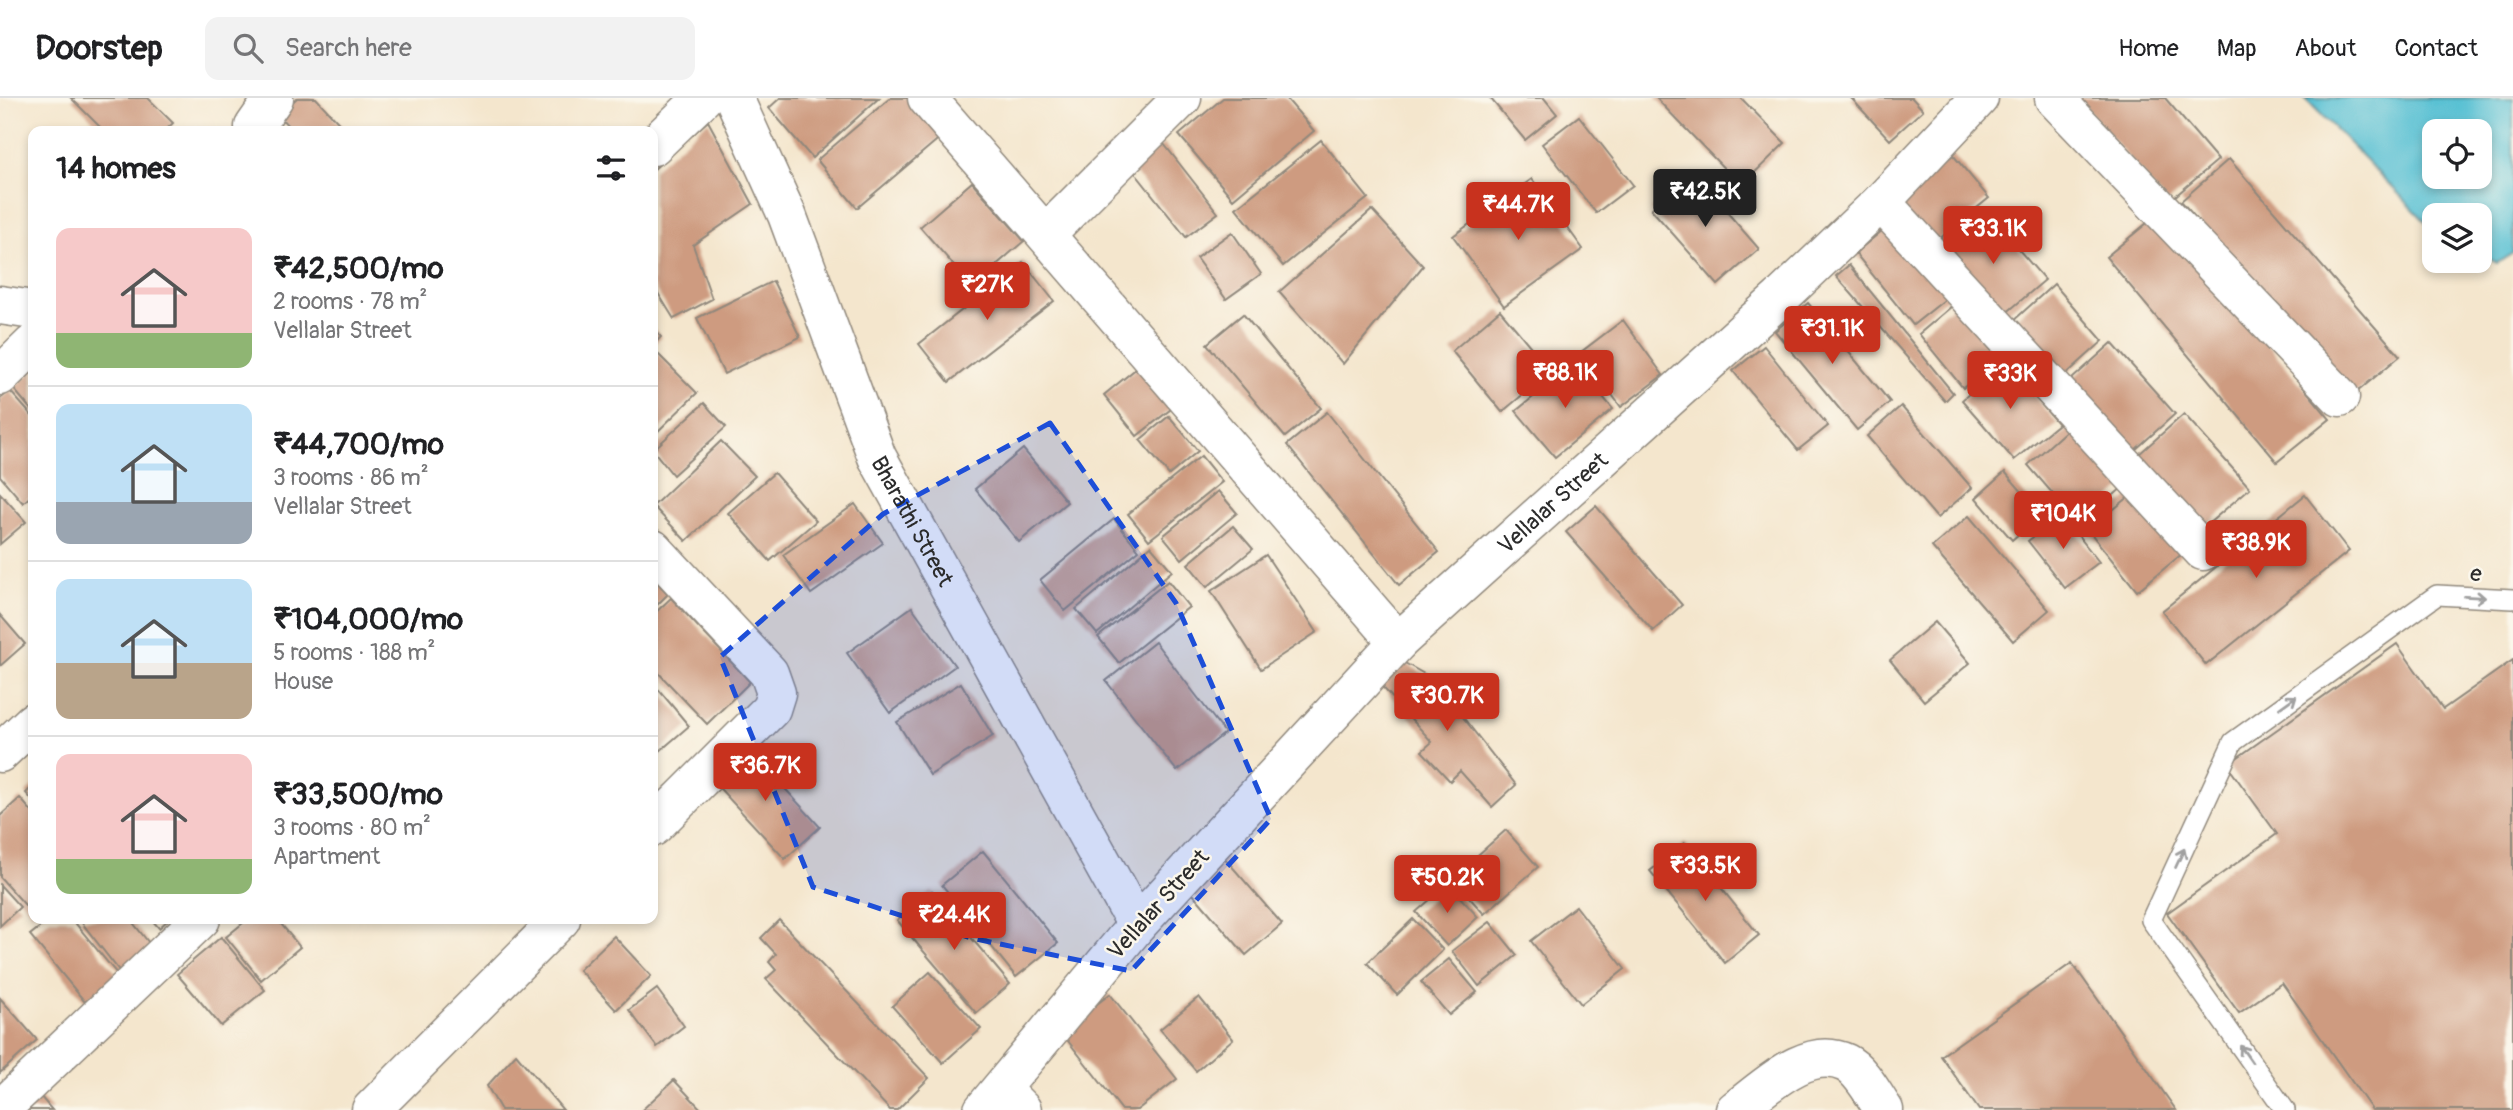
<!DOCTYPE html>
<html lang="en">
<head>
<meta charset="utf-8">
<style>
  :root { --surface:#fff; --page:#f2f2f2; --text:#202124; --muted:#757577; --line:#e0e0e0; --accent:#c8321e }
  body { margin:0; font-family:Pangolin,sans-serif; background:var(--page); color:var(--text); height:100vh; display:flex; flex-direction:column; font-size:26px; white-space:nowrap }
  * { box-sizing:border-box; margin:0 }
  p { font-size:23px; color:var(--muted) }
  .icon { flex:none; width:38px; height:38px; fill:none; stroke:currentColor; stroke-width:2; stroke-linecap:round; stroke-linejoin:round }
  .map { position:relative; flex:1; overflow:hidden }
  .panel { position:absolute; left:28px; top:28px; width:630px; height:798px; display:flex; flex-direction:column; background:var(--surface); border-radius:14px; box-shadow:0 4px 10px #0003 }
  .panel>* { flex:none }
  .tools { position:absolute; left:2422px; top:21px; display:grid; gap:14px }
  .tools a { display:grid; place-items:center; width:70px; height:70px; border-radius:14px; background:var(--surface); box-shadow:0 4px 10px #0003; font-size:35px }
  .price { position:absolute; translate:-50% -60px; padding:0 16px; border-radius:7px; background:var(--accent); color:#fff; font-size:23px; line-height:46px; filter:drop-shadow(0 2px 4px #0008) }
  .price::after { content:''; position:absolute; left:50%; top:42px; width:21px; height:16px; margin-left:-10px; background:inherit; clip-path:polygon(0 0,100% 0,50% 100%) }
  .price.active { background:#222; color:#fff }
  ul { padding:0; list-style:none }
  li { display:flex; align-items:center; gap:21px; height:175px; padding:0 28px }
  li+li { border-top:2px solid var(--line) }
  li span { display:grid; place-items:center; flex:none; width:196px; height:140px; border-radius:14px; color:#555 }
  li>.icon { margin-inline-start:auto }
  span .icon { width:84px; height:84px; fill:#fffc; stroke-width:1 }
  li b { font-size:30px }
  h2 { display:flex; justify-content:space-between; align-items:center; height:84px; padding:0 28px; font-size:30px }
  header { display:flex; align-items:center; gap:42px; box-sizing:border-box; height:98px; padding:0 35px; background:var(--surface); border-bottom:2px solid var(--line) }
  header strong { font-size:33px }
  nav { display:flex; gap:38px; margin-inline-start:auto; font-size:24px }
  .search { width:490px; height:63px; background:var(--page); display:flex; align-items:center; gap:18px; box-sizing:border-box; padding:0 24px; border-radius:14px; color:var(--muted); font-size:26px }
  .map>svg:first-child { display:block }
</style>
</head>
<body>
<header>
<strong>Doorstep</strong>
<div class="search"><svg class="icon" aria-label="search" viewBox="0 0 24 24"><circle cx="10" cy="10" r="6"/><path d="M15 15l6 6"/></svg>Search here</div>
<nav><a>Home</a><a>Map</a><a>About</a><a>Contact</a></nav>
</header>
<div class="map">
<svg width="2513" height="1012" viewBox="0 0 2513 1012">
  <rect width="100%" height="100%" fill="#fbf7ec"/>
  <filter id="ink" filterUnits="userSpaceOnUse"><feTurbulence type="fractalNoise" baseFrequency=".0143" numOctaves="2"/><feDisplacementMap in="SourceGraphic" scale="14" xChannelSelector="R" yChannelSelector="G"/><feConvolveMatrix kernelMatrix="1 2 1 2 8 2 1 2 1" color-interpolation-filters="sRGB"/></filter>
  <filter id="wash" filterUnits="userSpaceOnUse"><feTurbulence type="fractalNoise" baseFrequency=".00686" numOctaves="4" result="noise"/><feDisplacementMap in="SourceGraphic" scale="28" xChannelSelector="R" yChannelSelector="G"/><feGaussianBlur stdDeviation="1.57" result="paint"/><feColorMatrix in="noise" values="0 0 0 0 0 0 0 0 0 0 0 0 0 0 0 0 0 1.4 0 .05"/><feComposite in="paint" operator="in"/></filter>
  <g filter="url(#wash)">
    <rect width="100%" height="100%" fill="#f4e6cd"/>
    <path fill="#57c0d3" stroke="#41767f" stroke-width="2" fill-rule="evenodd" d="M2305,0h208v155l-16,10 -17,-10v-38h-46v14l-4,-3zM2434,33h46v46h-46z"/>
    <g id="blocks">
      <g fill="#ce9b80">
        <polygon points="71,0 148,0 173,25 165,33 104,33"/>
        <polygon points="297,0 316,0 346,33 293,33 278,17"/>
        <polygon points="780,0 879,0 812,60 769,10"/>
        <polygon points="890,0 910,0 942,38 857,110 817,62"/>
        <polygon points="1223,0 1286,0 1314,33 1233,101 1179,37"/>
        <polygon points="1490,0 1544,0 1557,16 1525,42"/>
        <polygon points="1656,0 1741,0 1785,45 1741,88"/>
        <polygon points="1851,0 1912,0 1923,12 1890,42"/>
        <polygon points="2078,0 2165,0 2218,62 2167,105"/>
        <polygon points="1579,18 1633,87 1596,115 1542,46"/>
        <polygon points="708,23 753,106 693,147 712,201 674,221 653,187 653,72"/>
        <polygon points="1321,42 1368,100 1283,168 1236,110"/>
        <polygon points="1164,46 1218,115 1186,139 1132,71"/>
        <polygon points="1953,57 1989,100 1928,150 1893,107"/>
        <polygon points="2229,61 2400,258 2351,299 2181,103"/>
        <polygon points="1693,75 1759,151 1718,187 1651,111"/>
        <polygon points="1532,81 1583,151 1504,208 1453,138"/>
        <polygon points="972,84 1024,143 972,188 920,129"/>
        <polygon points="1372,112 1423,168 1343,266 1279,194"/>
        <polygon points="1987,115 2045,182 1998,222 1940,154"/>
        <polygon points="2158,116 2330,321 2277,364 2106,159"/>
        <polygon points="1894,123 1953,195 1913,227 1855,155"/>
        <polygon points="1232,134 1261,176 1226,201 1196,160"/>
        <polygon points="1023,164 1054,203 949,284 919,246"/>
        <polygon points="1849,167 1953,295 1945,303 1836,178"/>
        <polygon points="773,183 800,239 724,276 697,220"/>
        <polygon points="2054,186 2103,243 2053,288 2003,232"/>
        <polygon points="1958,203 2003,257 1963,290 1919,236"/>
        <polygon points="1808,205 1890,304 1857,332 1775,233"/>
        <polygon points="1500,212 1551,273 1502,314 1452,253"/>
        <polygon points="1243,216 1321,310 1285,339 1207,246"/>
        <polygon points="1623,222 1663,277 1621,309 1581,254"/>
        <polygon points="653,230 661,239 653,247"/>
        <polygon points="2112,245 2175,316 2125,361 2062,290"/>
        <polygon points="1764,248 1828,328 1798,352 1733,273"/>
        <polygon points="655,253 697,295 653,338 653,256"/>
        <polygon points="2005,264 2058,326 2014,362 1962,302"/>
        <polygon points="1575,265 1613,311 1555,359 1516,313"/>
        <polygon points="1138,269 1171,311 1137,338 1104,297"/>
        <polygon points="33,273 33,314 13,290"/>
        <polygon points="10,293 33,319 33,396 23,405 0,378 0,301"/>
        <polygon points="704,305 726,329 673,377 653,352"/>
        <polygon points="1901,308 1972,390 1937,420 1867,338"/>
        <polygon points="1327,314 1439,454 1399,487 1287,347"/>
        <polygon points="2184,316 2250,390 2194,438 2129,365"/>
        <polygon points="1169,318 1198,353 1169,377 1140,342"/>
        <polygon points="2077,323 2132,381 2080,427 2028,367"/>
        <polygon points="721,343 755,378 686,443 653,408"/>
        <polygon points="1023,351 1067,404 1019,444 975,391"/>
        <polygon points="1201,358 1222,384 1149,442 1128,416"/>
        <polygon points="2005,374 2041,416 2012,442 1976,400"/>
        <polygon points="774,375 816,423 770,463 728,415"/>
        <polygon points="2140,390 2189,450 2137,493 2088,432"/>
        <polygon points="1218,393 1237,415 1182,461 1163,438"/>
        <polygon points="0,395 26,424 0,446"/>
        <polygon points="2305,397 2349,453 2206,567 2162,513"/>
        <polygon points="855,406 883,445 811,496 783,457"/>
        <polygon points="1596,408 1682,507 1653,533 1566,434"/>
        <polygon points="2062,417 2099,464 2065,490 2028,443"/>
        <polygon points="1969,418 2049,512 2013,543 1932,449"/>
        <polygon points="1114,421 1139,452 1065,513 1040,482"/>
        <polygon points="1233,428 1253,451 1207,489 1188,466"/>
        <polygon points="1151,448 1172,473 1097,536 1076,511"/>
        <polygon points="1266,457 1317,534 1261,571 1211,493"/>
        <polygon points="653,480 668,496 653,511"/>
        <polygon points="1168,483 1189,509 1119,565 1098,539"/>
        <polygon points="671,500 750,584 707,626 653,569 653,517"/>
        <polygon points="912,509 955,568 890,615 847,555"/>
        <polygon points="0,517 25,546 0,568"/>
        <polygon points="1935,524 1970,565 1924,603 1890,562"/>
        <polygon points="1155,544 1225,635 1177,673 1106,583"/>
        <polygon points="2397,546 2443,611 2513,562 2513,1012 2372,1012 2282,885 2239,915 2167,815 2277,736 2227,667"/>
        <polygon points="1403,564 1433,581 1516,687 1492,709 1460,673 1450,683 1422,653 1432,644 1379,585"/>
        <polygon points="961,585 993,638 930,677 897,624"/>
        <polygon points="659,592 689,628 653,659 653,598"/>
        <polygon points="746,648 820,729 785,761 711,681"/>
        <polygon points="33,688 33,703 26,695"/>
        <polygon points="20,700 33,715 33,816 0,779 0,718"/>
        <polygon points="1506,732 1538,769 1484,816 1452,780"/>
        <polygon points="1685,745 1759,837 1725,865 1650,773"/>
        <polygon points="983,753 1058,845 1016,879 942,787"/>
        <polygon points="1222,757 1282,826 1246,857 1186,788"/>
        <polygon points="1448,786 1478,819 1447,848 1416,814"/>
        <polygon points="0,787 20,809 0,828"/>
        <polygon points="932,793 1010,886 976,915 897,822"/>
        <polygon points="1576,808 1625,871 1581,906 1531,843"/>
        <polygon points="50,821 72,821 118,877 85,904 30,837"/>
        <polygon points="79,821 130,821 153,850 121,875"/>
        <polygon points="151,821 169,821 159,830"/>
        <polygon points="248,821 277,821 300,849 261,882 226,839"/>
        <polygon points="1413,821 1443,852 1397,897 1367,865"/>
        <polygon points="779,822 929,980 897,1012 890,1012 766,881 776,872 769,864 776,856 761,840"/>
        <polygon points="1490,824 1517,857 1479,888 1452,853"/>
        <polygon points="614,838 651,878 616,912 579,872"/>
        <polygon points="221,839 265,892 221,928 177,876"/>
        <polygon points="1449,861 1477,894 1449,917 1421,884"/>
        <polygon points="2072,865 2176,1012 1979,1012 1941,958"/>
        <polygon points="930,874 981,931 943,965 892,908"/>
        <polygon points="657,891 684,928 657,949 629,912"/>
        <polygon points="1110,896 1177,981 1137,1012 1122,1012 1061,934"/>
        <polygon points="1199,899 1233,941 1196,973 1160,931"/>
        <polygon points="0,900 37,942 0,975"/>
        <polygon points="516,956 563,1012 501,1012 487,988"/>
        <polygon points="674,982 702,1012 642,1012"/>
        <polygon points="40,998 52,1012 23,1012"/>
      </g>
    </g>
  </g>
  <g filter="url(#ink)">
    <use href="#blocks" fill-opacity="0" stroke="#90887c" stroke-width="2"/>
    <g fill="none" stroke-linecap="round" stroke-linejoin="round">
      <g stroke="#90887c" stroke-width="22">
        <polyline id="lane" points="2285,1012 2151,822 2233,644 2437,497 2513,501"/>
      </g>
      <g stroke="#90887c" stroke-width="41">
        <g id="street">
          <path id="s1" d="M734,0l53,117 90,242 260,468"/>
          <polyline points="2054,0 2340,299"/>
          <polyline points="254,29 274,0"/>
          <polyline points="1881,104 2203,453"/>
          <polyline points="1046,136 1182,0"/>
          <polyline points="0,207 33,212"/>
          <polyline points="0,278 33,246"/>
          <polyline points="653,451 769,575 776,595 771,611 653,729"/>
          <path id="s2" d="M1398,544l382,-344 101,-96 98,-104"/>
          <polyline points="1002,992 1022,1012"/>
          <polyline points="0,1012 201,821"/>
          <polyline points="371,1012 561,821"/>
          <path d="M1735,1012c29,-21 72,-66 111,-47 16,8 28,33 38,47"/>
        </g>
      </g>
      <g stroke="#90887c" stroke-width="41">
        <g id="secondary">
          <polyline points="927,0 1398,544 1137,827 983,1012"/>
          <polyline points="653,48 703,0"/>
          <polyline points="0,655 33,624"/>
        </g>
      </g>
      <use href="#lane" stroke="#fff" stroke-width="19"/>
      <use href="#street" stroke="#fff" stroke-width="38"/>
      <use href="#secondary" stroke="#fff" stroke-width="38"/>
    </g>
    <defs><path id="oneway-shaft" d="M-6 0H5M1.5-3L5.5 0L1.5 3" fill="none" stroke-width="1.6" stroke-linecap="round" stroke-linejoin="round" transform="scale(1.75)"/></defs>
    <g stroke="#a0a0a0">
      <use href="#oneway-shaft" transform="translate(2475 499) rotate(3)"/>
      <use href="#oneway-shaft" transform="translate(2288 604) rotate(-36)"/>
      <use href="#oneway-shaft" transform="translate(2180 760) rotate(-65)"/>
      <use href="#oneway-shaft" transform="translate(2246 956) rotate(-125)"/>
    </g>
  </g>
  <path fill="#1d4ed8" fill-opacity="0.2" stroke="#1d4ed8" stroke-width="5" stroke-dasharray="14 9" stroke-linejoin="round" d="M1050,325l126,180 95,216 -140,152 -160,-33 -158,-51 -93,-230 163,-143z"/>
  <g text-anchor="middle" stroke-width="5" stroke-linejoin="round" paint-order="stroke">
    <g font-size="23" fill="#2b2b2b" stroke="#fbf7ec">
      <text dy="8" stroke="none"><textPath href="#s2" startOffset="208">Vellalar Street</textPath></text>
      <text dy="8" stroke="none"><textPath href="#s1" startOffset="460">Bharathi Street</textPath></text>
      <text transform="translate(2476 475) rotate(3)" y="8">e</text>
      <text transform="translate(1158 806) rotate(-48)" y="8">Vellalar Street</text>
    </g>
  </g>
</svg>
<div class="tools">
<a><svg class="icon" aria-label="locate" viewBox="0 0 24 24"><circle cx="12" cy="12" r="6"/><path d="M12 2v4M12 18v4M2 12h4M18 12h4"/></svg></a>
<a><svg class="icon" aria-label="layers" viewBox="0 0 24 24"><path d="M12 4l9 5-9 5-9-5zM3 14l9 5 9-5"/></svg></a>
</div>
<b class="price active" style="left:1705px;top:131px">₹42.5K</b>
<b class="price" style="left:1518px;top:144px">₹44.7K</b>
<b class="price" style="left:1993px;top:168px">₹33.1K</b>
<b class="price" style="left:987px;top:224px">₹27K</b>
<b class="price" style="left:1832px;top:268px">₹31.1K</b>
<b class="price" style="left:1565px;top:312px">₹88.1K</b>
<b class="price" style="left:2010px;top:313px">₹33K</b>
<b class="price" style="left:2063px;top:453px">₹104K</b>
<b class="price" style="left:2256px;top:482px">₹38.9K</b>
<b class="price" style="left:1447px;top:635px">₹30.7K</b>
<b class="price" style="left:765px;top:705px">₹36.7K</b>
<b class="price" style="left:1705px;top:805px">₹33.5K</b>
<b class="price" style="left:1447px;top:817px">₹50.2K</b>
<b class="price" style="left:954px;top:854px">₹24.4K</b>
<section class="panel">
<h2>14 homes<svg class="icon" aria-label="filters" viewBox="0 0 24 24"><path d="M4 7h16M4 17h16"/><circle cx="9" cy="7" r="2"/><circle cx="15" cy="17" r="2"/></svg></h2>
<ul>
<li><span style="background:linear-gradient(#f6c9c9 75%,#8fb573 0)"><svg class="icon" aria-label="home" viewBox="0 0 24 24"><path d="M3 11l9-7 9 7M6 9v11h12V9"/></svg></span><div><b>₹42,500/mo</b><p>2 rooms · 78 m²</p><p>Vellalar Street</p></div></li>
<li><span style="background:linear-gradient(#bfe0f5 70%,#9aa5b1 0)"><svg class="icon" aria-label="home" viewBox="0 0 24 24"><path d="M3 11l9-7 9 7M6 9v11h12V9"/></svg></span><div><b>₹44,700/mo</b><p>3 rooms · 86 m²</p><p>Vellalar Street</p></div></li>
<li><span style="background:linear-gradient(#bfe0f5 60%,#b9a48a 0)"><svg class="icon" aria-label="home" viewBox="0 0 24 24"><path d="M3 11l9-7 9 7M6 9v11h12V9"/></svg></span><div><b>₹104,000/mo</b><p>5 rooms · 188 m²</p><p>House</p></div></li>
<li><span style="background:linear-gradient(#f6c9c9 75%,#8fb573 0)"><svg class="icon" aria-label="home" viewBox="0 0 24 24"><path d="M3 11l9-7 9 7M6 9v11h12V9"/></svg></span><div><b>₹33,500/mo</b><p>3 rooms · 80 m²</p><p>Apartment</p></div></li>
</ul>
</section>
</div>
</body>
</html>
